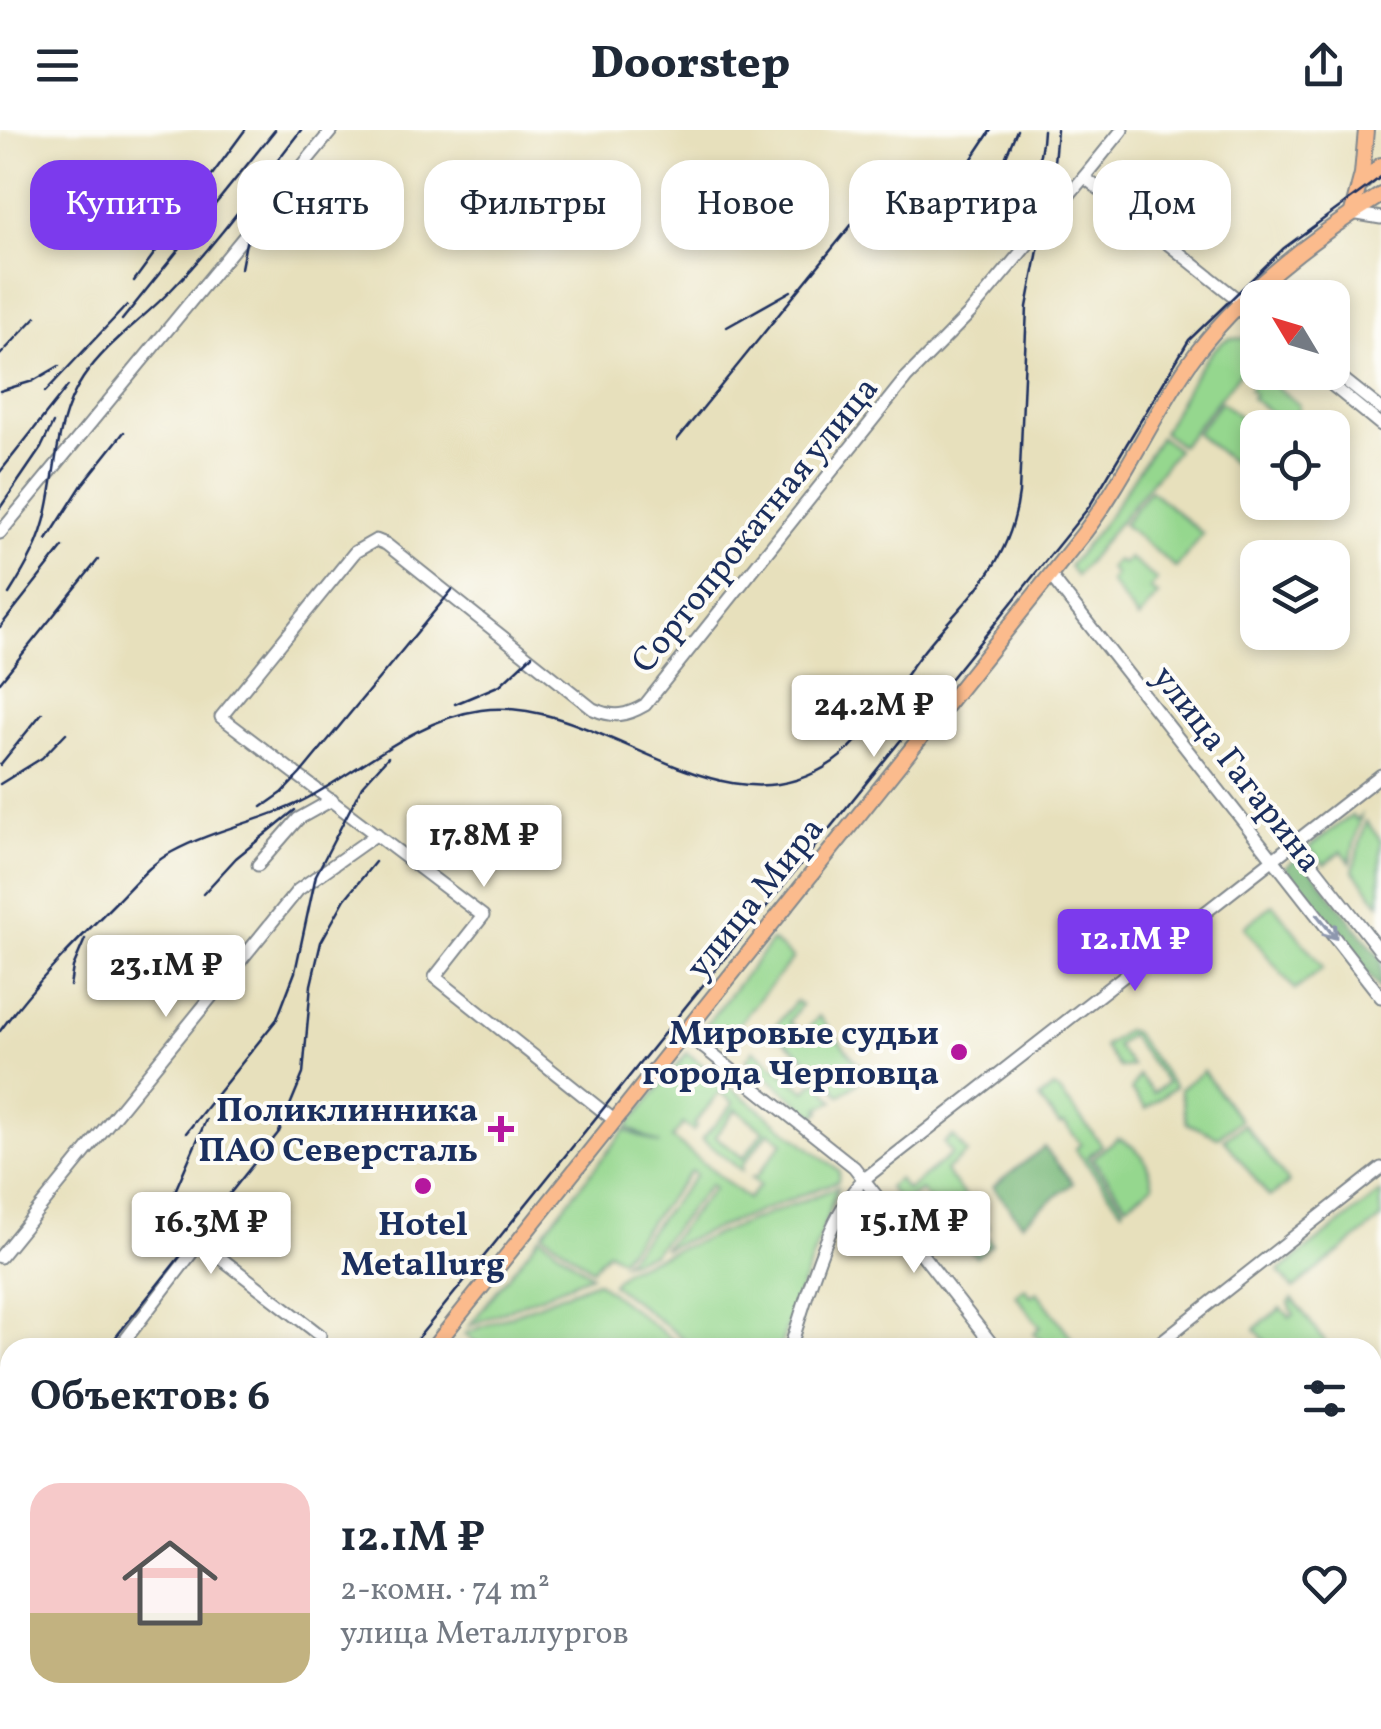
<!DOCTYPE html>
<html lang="ru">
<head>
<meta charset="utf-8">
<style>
  :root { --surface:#fff; --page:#f6f6f7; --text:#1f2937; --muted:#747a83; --accent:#7c3aed }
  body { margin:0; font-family:Vollkorn,serif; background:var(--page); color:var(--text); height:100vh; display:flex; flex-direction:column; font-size:38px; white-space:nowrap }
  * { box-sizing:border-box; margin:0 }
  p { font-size:32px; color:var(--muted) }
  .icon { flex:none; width:55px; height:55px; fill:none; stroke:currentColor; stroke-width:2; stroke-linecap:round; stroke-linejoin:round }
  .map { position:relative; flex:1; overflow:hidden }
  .side { position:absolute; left:0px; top:1208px; width:1382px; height:392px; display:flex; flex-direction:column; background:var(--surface); border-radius:30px 30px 0 0; box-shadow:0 5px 15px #0003 }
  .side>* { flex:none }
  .guide { position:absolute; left:30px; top:30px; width:1322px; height:90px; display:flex; gap:20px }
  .needle { width:65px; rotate:308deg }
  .controls { position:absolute; left:1240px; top:150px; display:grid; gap:20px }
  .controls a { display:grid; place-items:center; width:110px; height:110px; border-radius:20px; background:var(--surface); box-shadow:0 5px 15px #0003; font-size:50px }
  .price { position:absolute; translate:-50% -85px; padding:0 22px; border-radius:10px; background:#fff; color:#222; font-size:32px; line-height:65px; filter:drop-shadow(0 2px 5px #0008) }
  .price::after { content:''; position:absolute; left:50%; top:60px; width:30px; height:22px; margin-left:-15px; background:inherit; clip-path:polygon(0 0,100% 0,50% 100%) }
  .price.active { background:var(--accent); color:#fff }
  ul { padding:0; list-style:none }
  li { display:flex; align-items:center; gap:30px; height:250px; padding:0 30px }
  li span { display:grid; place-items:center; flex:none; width:280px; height:200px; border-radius:30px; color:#555 }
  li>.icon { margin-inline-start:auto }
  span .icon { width:120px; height:120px; fill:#fffc; stroke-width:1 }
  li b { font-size:42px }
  h2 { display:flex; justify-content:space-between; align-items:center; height:120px; padding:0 30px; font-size:42px }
  .chip { padding:0 35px; border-radius:30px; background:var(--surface); box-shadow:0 5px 15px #0003; font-size:35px; line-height:90px }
  .chip.active { background:var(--accent); color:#fff }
  header { display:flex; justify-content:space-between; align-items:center; height:130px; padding:0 30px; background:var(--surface); font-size:45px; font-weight:800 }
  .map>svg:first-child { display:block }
</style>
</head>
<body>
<header><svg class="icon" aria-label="menu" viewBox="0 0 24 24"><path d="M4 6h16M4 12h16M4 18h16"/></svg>Doorstep<svg class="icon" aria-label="share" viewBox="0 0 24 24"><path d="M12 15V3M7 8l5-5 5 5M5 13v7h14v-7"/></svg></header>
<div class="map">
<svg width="1381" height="1599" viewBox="0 0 1381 1599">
  <rect width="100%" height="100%" fill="#fdfcf7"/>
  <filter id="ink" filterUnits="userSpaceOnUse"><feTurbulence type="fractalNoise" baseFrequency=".01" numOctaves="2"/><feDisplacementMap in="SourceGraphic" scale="20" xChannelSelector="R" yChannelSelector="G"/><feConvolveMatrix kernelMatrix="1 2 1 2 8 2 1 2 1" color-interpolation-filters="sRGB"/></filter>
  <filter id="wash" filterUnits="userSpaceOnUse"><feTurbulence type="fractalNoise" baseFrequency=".0048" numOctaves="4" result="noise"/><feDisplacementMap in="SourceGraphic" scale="40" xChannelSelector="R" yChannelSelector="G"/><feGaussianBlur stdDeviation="2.25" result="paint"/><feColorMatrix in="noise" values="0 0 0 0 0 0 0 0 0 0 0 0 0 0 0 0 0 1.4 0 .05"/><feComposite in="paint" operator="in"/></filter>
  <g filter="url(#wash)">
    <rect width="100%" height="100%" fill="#e7e0bc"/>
    <g fill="#95d78e" stroke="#588376" stroke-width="2.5" fill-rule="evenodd">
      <path d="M1230,208l19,1 8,6v7l-76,94 -18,-14c15,-26 40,-83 67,-94z"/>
      <polygon points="1261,245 1298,274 1299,279 1286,293 1251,268 1254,264 1249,259"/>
      <polygon points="1221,272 1257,300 1257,336 1249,346 1196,303"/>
      <polygon points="1160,307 1177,320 1076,446 1069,436 1108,387"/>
      <polygon points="1150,360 1203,404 1176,438 1123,394"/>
      <polygon points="1129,428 1157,450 1150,459 1158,465 1138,489 1110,452 1115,444 1109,438 1116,430 1123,434"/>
      <polygon points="1352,685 1356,690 1361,685 1350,732 1342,721 1324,734 1309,717"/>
      <polygon points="1366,691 1381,711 1380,774 1353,740"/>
      <polygon points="1273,774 1323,838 1295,860 1244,797"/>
      <polygon points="772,811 793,828 724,912 705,896"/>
      <polygon points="796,871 801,875 789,892 804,903 819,886 867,945 840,966 825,944 772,900"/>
      <polygon points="1126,900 1133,902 1175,957 1146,979 1131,960 1139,945 1153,963 1167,953 1129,905 1116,916 1132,936 1120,938 1104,917"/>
      <polygon points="754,920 806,961 816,950 819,951 834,971 819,978 821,981 815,986 746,930"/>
      <path d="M687,923l152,118 -1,10 -175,68 51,-61 -4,-3 -57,68 -30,10 73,-88 -5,-4 -71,88 -12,-8 -16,18 -49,-36 82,-103 35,14 -33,-17zM720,962l14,11 -32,36 40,32 1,-7 26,-32 14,10 -26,34 -6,2 9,7 -12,14 -76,-61 11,-14 10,7 3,-4 -2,-3zM736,979l28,22 -21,27 -28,-22z"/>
      <polygon points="1203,941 1240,990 1218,1007 1187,993 1180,959"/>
      <polygon points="1053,958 1060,962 1102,1015 1087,1027 1124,1076 1122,1080 1075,1019 1081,1014 1064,993 1060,995 1039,969"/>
      <polygon points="1244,994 1289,1053 1269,1067 1224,1009"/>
      <polygon points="953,1006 967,1023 945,1041 989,1097 983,1102 992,1114 976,1127 921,1060 901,1074 888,1057 898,1049 907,1060 952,1024 944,1013"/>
      <path d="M1118,1008c23,11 30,22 35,47l-26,19 -35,-46z"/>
      <polygon points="838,1057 780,1217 694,1217 612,1154 626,1139"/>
      <polygon points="1381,1062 1381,1089 1293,1159 1279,1141"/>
      <polygon points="540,1106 591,1145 469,1196"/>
      <polygon points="596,1151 682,1217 482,1217 464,1204"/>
      <polygon points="1025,1158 1031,1166 1037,1162 1078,1216 1046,1217 1034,1203 1040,1197 1016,1165"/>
      <polygon points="1292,1169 1293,1169 1329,1217 1270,1217 1255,1199 1281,1178 1290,1187 1294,1185 1289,1173"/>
    </g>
    <g fill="#78b879" stroke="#4a746c" stroke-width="2.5">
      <polygon points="1300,725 1381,829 1381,861 1285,737"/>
      <polygon points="1044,1017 1073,1053 1022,1093 993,1057"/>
    </g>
  </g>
  <g filter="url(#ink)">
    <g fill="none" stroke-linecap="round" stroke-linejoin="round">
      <g stroke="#81888d" stroke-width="15">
        <g id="minor">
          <polyline points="1122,0 1084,47 1241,172"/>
          <polyline points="1352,83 1381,88"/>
          <polyline points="1237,177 1258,194"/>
          <polyline points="1332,240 1381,279"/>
          <polyline points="1316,242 1381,295"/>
          <polyline points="0,403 332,0"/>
          <polyline points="1050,445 1381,867"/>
          <polyline points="1295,712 1381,822"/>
          <polyline points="258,735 298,689 332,670"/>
          <polyline points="684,902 854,1037 995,1218"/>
          <path d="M614,990l-179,-143 48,-61 -262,-199 134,-165 21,-12 10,4 207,165c21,9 33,7 52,-4l261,-327 64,-65 114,-136"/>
          <polyline points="0,1127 298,760 377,704"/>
          <polyline points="119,1218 200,1112 320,1205"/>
          <path d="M790,1218c17,-50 37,-132 73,-168l518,-405"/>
          <polyline points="1153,1218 1381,1038"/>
          <polyline points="0,1366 10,1354"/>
          <polyline points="900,1590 904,1599"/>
          <polyline points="1093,1590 1100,1599"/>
        </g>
      </g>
      <g stroke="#81888d" stroke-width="18">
        <g id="major">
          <polyline points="1360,55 1381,35"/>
          <polyline points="1352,82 1362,44 1366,0"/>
          <path d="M433,1218l651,-815c41,-54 68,-116 106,-171 47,-66 123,-125 191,-167"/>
          <polyline points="1372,1424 1381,1426"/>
          <polyline points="1372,1435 1381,1437"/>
          <polyline points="127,1599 134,1590"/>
        </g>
      </g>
      <use href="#minor" stroke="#fff" stroke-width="11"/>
      <use href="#major" stroke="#fbbb8d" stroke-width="14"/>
      <g stroke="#1b2f5e" stroke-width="2.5">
        <polyline points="410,1218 1089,377 1189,210 1284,118 1381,47"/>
        <polyline points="108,1599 115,1590"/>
      </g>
      <g stroke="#1b2f5e" stroke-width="2.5">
        <polyline points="951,60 991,0"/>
        <polyline points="974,79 998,45 1017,0"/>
        <path d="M1001,101c23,-30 41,-63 42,-101"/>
        <polyline points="241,138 250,92 262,61"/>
        <polyline points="134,151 245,0"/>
        <polyline points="122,190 275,0"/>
        <polyline points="727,197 791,161"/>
        <polyline points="0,225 36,187"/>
        <polyline points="0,261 33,251 59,236"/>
        <polyline points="45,262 127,175"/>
        <polyline points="677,310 874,67"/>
        <polyline points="0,342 68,256"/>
        <polyline points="0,378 41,318 53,293"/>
        <polyline points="47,410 82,355 124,302"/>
        <path d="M9,464c17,-27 32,-53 38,-84 10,-45 9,-92 36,-132 23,-34 59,-58 87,-87 48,-49 89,-107 131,-161"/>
        <polyline points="0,497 63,417"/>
        <polyline points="0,552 98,430"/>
        <polyline points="455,574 500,555 532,525"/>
        <polyline points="0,635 42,583"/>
        <polyline points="0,654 42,628 66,603"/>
        <polyline points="262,677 282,663 300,644 452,460"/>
        <polyline points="203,764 236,728 295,680"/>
        <polyline points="70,856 73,837 85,809"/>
        <path d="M0,901c34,-47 75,-88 116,-129 17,-17 35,-39 56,-50 44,-24 93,-31 134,-53 56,-30 110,-80 175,-89 120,-16 238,131 352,52 32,-22 62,-73 86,-105 44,-58 91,-87 100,-164l8,-186 26,-134 4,-43"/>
        <polyline points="186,1003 277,889 295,842 316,745 362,656 388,627"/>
        <polyline points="157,1093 172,1068 206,990"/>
        <polyline points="107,1218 279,1002 303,944 311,855 321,812 345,769 375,732"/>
        <polyline points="0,1351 10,1338"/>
        <polyline points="0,1512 10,1494"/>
        <polyline points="0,1536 10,1516"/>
      </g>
    </g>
    <defs><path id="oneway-shaft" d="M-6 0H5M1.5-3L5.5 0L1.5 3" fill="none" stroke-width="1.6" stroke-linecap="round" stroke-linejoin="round" transform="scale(2.5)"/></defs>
    <use stroke="#8d97ae" href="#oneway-shaft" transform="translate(1327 797) rotate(52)"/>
  </g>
  <g fill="#b5179e" stroke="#fdfcf7" stroke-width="4">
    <circle cx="959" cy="922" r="10"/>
    <path d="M496 984h10v10h10v10h-10v10h-10v-10h-10v-10h10z"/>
    <circle cx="423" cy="1056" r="10"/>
  </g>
  <g text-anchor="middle" stroke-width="8" stroke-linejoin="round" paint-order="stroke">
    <g font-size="35" fill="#1b2f5e" stroke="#fdfcf7">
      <text transform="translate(754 394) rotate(-51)" y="12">Сортопрокатная улица</text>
      <text transform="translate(1238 638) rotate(52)" y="12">улица Гагарина</text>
      <text transform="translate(754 767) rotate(-51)" y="12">улица Мира</text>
    </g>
    <g font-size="35" font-weight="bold" fill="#1b2f5e" stroke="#fdfcf7" text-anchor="end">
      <text x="939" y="914">Мировые судьи<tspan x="939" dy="40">города Черповца</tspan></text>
      <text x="478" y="991">Поликлинника<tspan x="478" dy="40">ПАО Северсталь</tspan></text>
      <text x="423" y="1105" text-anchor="middle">Hotel<tspan x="423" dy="40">Metallurg</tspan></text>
    </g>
  </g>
</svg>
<div class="controls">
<a><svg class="needle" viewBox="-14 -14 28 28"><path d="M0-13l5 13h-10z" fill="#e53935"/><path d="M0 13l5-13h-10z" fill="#747a83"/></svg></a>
<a><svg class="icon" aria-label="locate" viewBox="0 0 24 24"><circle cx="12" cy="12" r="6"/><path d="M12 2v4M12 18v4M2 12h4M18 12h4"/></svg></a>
<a><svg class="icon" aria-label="layers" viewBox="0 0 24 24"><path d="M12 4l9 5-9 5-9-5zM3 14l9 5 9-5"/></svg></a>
</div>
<b class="price" style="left:874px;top:630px">24.2M ₽</b>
<b class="price" style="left:484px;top:760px">17.8M ₽</b>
<b class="price active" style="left:1135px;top:864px">12.1M ₽</b>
<b class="price" style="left:166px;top:890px">23.1M ₽</b>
<b class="price" style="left:914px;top:1146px">15.1M ₽</b>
<b class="price" style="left:211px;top:1147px">16.3M ₽</b>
<div class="guide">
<a class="chip active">Купить</a>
<a class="chip">Снять</a>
<a class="chip">Фильтры</a>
<a class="chip">Новое</a>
<a class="chip">Квартира</a>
<a class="chip">Дом</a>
</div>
<section class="side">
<h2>Объектов: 6<svg class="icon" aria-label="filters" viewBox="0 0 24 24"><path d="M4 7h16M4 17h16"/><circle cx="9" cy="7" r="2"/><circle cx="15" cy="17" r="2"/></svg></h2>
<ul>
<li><span style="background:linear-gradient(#f6c9c9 65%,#c2b280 0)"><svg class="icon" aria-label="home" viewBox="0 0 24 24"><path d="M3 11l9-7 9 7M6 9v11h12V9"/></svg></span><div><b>12.1M ₽</b><p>2-комн. · 74 m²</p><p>улица Металлургов</p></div><svg class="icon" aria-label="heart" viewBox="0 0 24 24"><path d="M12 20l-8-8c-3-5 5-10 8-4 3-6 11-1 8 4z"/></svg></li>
</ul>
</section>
</div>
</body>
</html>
